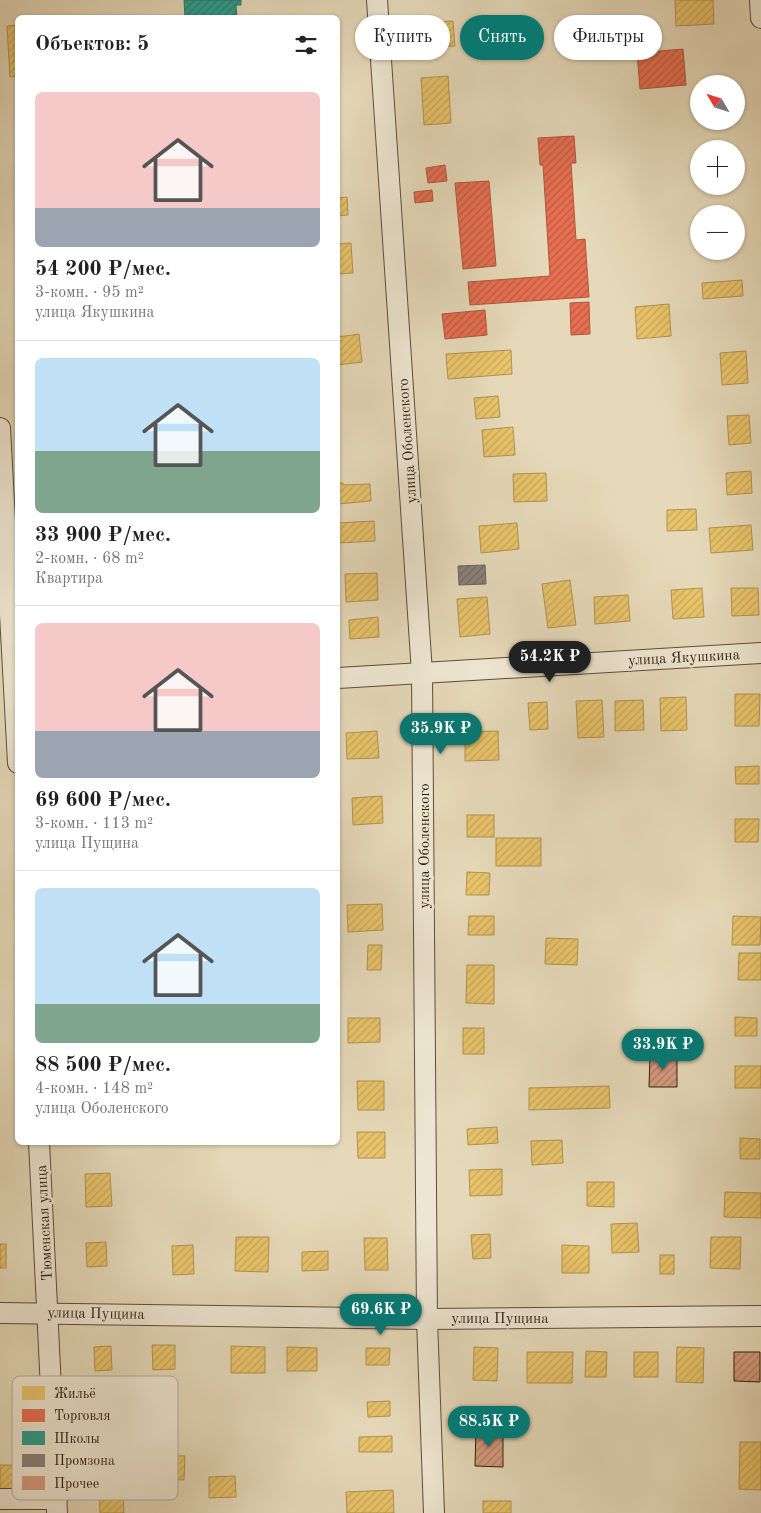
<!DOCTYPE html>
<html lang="ru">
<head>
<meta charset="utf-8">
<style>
  :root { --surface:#fff; --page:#f6f6f6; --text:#222; --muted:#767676; --line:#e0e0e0; --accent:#0f766e }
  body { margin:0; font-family:"Old Standard TT",serif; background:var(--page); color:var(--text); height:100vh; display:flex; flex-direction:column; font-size:19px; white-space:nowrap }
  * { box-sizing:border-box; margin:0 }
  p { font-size:16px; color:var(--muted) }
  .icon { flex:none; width:28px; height:28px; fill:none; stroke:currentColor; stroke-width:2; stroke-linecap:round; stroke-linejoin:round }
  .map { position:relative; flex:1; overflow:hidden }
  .panel { position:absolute; left:15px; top:15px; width:325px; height:1130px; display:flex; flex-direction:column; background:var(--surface); border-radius:8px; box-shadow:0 1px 4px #0004 }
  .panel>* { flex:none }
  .banner { position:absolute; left:355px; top:15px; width:330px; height:45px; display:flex; gap:10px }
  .needle { width:32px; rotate:308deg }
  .controls { position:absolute; left:690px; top:75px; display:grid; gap:10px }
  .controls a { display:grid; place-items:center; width:55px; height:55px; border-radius:50%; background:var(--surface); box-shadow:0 1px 4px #0004; font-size:25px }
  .price { position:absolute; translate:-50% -42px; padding:0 11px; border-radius:18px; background:var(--accent); color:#fff; font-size:16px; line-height:32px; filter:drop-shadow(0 1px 2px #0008) }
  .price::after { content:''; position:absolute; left:50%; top:30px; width:15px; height:11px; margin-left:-8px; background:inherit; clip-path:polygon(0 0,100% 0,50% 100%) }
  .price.active { background:#222; color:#fff }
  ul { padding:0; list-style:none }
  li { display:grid; align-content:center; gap:10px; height:265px; padding:0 20px }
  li+li { border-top:1px solid var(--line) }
  li span { display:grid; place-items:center; height:155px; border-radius:8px; color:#555 }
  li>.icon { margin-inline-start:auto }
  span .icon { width:90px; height:90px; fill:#fffc; stroke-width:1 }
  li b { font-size:21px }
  h2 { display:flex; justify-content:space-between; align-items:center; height:60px; padding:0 20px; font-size:21px }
  .pill { padding:0 18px; border-radius:22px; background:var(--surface); box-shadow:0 1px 4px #0004; font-size:18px; line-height:45px }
  .pill.active { background:var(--accent); color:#fff }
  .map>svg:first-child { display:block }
</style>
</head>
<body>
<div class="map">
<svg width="761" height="1513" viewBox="0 0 761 1513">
  <defs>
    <pattern id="homes-hatch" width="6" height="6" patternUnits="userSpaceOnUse" patternTransform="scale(1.25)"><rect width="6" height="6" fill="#e9c46a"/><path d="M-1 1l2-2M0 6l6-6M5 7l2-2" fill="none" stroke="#c8a85b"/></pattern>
    <pattern id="shops-hatch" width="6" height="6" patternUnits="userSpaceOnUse" patternTransform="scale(1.25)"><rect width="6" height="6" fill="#e76f51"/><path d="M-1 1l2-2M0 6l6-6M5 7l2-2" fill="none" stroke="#bc5b42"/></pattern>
    <pattern id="schools-hatch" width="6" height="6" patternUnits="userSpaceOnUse" patternTransform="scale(1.25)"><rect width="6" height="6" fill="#2a9d8f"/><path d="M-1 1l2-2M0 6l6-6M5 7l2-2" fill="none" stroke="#247f73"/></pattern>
    <pattern id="industry-hatch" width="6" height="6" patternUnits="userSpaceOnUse" patternTransform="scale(1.25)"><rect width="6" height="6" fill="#8a817c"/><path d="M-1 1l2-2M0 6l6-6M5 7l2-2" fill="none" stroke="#716964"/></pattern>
    <pattern id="building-hatch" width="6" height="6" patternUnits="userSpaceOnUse" patternTransform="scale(1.25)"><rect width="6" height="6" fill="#d79b7e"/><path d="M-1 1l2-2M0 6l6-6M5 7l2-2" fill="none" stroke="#af7e66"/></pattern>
  </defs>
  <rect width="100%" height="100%" fill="#e5d9b9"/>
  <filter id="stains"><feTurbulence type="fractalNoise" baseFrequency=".004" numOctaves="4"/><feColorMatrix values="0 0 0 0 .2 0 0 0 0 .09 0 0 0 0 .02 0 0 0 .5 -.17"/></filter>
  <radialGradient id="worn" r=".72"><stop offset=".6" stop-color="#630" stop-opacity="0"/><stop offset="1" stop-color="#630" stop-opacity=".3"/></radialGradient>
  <g fill="url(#homes-hatch)" stroke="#b1924f">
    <polygon points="675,0 713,0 714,24 676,26"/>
    <polygon points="453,21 455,46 419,49 417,23"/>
    <polygon points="18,25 18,76 10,77 7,26"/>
    <polygon points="448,76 451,123 424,125 421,78"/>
    <polygon points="347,197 348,215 338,216 338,198"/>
    <polygon points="351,243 353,273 338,274 338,244"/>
    <polygon points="742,280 743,296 703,299 702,283"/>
    <polygon points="669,304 671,336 637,339 635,307"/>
    <polygon points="359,334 362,362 338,365 338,337"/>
    <polygon points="511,350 512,374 448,379 446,354"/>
    <polygon points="746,351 748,383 722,385 720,353"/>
    <polygon points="498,396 500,417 476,419 474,398"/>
    <polygon points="749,415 751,443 729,445 727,416"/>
    <polygon points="513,427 515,455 484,457 482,430"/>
    <polygon points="751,471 752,493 727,495 726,473"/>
    <polygon points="546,473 547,501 514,502 513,474"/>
    <polygon points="338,483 343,483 343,485 370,484 371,501 338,504"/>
    <polygon points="696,509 697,530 667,531 667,510"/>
    <polygon points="374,521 375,541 338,543 338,523"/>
    <polygon points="517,523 519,549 481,553 479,526"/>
    <polygon points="751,525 753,550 711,553 709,528"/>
    <polygon points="377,573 378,600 346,602 345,574"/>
    <polygon points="570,580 576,625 548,628 542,584"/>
    <polygon points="702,588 704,617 673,619 671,590"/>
    <polygon points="731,588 758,588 759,615 732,616"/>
    <polygon points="628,595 630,621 595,624 594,597"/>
    <polygon points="487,597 490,634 460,637 457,599"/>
    <polygon points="378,617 379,637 350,639 349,620"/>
    <polygon points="735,694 760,694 759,726 735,726"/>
    <polygon points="686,697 687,730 661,731 660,698"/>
    <polygon points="602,700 604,737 578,738 576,701"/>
    <polygon points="643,700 644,730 615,731 615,701"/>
    <polygon points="547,702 548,729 530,730 528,703"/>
    <polygon points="377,731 379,758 347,759 346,733"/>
    <polygon points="498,731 499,760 465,761 465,732"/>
    <polygon points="759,766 759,784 736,784 735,767"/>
    <polygon points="382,796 383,823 353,825 352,798"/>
    <rect x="467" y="815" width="27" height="22"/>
    <polygon points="735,819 759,819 758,842 735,842"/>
    <rect x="496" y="838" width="45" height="28"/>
    <polygon points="467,872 490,873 489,895 466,895"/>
    <polygon points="382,904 383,930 348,932 347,905"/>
    <polygon points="469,916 494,916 494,935 468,935"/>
    <polygon points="733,916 761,917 760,945 732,945"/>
    <polygon points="546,938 578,939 577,965 545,964"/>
    <polygon points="368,945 382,945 381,970 367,970"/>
    <polygon points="739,953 761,953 761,980 738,980"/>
    <polygon points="467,965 494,965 494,1004 466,1003"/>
    <polygon points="735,1017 757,1018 757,1036 735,1036"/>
    <polygon points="348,1018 380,1018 380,1042 348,1043"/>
    <rect x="463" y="1028" width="21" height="26"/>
    <rect x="735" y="1066" width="26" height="22"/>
    <polygon points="357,1081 384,1081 384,1110 358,1110"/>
    <polygon points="609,1086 610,1108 529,1110 529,1088"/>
    <polygon points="497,1127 498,1143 468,1145 467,1129"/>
    <polygon points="357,1132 385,1132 385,1158 358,1158"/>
    <polygon points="740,1138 760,1139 760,1159 740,1159"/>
    <polygon points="562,1140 563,1163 532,1165 531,1141"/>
    <polygon points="502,1169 502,1195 470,1196 469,1170"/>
    <polygon points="110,1173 112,1206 86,1207 85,1174"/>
    <polygon points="587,1182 614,1182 614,1207 587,1206"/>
    <polygon points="725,1192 761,1193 761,1218 724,1217"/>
    <polygon points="637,1223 639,1252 612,1253 611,1224"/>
    <polygon points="490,1234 491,1258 473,1259 471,1235"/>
    <polygon points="236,1237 269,1237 268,1272 235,1271"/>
    <polygon points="711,1237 741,1237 740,1269 710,1268"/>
    <polygon points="364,1238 387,1238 388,1270 365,1270"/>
    <polygon points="106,1242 107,1266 87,1267 86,1243"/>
    <rect x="0" y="1244" width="6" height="24"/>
    <polygon points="193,1245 194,1274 173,1275 172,1246"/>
    <polygon points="562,1245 589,1246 589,1273 562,1273"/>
    <polygon points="328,1251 328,1270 302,1271 302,1252"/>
    <rect x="660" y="1255" width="14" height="19"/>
    <polygon points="152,1345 175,1345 175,1369 153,1370"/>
    <polygon points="111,1346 112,1370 95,1371 94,1347"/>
    <polygon points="231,1346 265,1347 265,1373 231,1373"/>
    <polygon points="287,1347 317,1348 317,1371 287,1371"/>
    <polygon points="474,1347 498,1348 497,1381 473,1380"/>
    <polygon points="677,1347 704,1348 703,1383 676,1382"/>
    <polygon points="366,1348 390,1348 389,1365 366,1365"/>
    <polygon points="586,1351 607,1352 606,1377 585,1377"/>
    <polygon points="527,1352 573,1352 572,1383 527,1383"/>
    <rect x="634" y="1352" width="24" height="25"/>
    <polygon points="390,1401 390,1416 368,1417 367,1402"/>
    <polygon points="392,1436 392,1452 359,1452 359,1437"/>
    <polygon points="740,1442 761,1442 761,1490 739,1489"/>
    <polygon points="155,1455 185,1456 184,1480 154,1479"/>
    <polygon points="0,1465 14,1465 15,1488 0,1489"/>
    <polygon points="235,1476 236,1497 209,1498 209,1477"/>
    <polygon points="123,1486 124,1513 100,1513 99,1487"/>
    <polygon points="393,1490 394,1513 347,1513 346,1492"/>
    <rect x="483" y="1501" width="28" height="12"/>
  </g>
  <g fill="url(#shops-hatch)" stroke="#af573e">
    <polygon points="683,49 686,85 640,89 637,53"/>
    <polygon points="574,136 576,163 571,163 576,240 585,239 589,297 470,305 468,282 550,276 543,165 540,165 538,138"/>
    <polygon points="445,165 447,181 428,183 426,168"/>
    <polygon points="489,181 496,266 463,269 455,183"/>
    <polygon points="432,190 433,201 415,203 414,192"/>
    <polygon points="589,302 590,334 571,335 570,303"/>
    <polygon points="485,310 487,335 445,339 442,314"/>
  </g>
  <polygon fill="url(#schools-hatch)" stroke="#2b7769" points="184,0 241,0 241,5 236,5 237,18 185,18"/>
  <polygon fill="url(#industry-hatch)" stroke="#6e635c" points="485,565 486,584 459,585 458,566"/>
  <g fill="url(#building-hatch)" stroke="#2d1e10">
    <polygon points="650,1055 677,1055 677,1087 649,1087"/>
    <polygon points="734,1352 760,1352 760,1382 734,1381"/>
    <polygon points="476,1429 503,1429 503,1467 475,1466"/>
  </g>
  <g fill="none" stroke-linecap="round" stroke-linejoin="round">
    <g stroke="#5b4d3a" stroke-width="22">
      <g id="minor">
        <polyline points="377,0 422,673 427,1319 434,1513"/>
        <polyline points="760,0 761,18"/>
        <polyline points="0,428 18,763"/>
        <polyline points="338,678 761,653"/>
        <polyline points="39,1142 57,1513"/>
        <polyline points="0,1313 427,1319 761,1316"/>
        <polyline points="0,1499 57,1499"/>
      </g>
    </g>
    <use href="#minor" stroke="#eee6d2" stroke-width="20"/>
  </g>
  <g text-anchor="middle" stroke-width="5" stroke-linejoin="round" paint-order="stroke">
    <g font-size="15" fill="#2d1e10" stroke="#eee6d2">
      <text transform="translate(407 441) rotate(-94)" y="5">улица Оболенского</text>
      <text transform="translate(684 657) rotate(-3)" y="5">улица Якушкина</text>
      <text transform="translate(424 846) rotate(-90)" y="5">улица Оболенского</text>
      <text transform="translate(44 1223) rotate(-93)" y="5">Тюменская улица</text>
      <text transform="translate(96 1313) rotate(1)" y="5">улица Пущина</text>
      <text x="500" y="1323">улица Пущина</text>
    </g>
  </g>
  <rect x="12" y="1376" width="166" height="124" rx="8" fill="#eee6d2" stroke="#b4aa98" stroke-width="1"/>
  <rect x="22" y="1386" width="23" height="14" fill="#e9c46a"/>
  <rect x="22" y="1409" width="23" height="13" fill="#e76f51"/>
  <rect x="22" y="1431" width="23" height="14" fill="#2a9d8f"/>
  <rect x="22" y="1454" width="23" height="13" fill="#8a817c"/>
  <rect x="22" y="1476" width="23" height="14" fill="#d79b7e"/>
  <g font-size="14" fill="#2d1e10">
    <text x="54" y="1398">Жильё</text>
    <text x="54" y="1420">Торговля</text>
    <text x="54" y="1443">Школы</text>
    <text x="54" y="1465">Промзона</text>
    <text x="54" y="1488">Прочее</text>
  </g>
  <rect width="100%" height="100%" filter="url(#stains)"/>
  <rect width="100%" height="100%" fill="url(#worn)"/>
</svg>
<div class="controls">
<a><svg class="needle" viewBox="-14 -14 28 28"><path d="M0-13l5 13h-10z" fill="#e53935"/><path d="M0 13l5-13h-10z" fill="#767676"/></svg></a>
<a>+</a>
<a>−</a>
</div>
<b class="price active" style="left:550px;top:683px">54.2K ₽</b>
<b class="price" style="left:441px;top:755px">35.9K ₽</b>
<b class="price" style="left:663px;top:1071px">33.9K ₽</b>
<b class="price" style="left:381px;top:1336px">69.6K ₽</b>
<b class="price" style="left:489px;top:1448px">88.5K ₽</b>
<div class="banner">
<a class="pill">Купить</a>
<a class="pill active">Снять</a>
<a class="pill">Фильтры</a>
</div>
<section class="panel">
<h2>Объектов: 5<svg class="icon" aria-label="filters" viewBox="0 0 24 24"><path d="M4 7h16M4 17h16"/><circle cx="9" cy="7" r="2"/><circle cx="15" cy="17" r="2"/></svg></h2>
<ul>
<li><span style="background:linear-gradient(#f6c9c9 75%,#9aa5b1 0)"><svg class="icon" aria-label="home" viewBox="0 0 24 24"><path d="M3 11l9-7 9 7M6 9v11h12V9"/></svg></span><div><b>54 200 ₽/мес.</b><p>3-комн. · 95 m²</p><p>улица Якушкина</p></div></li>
<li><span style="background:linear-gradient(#bfe0f5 60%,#7fa58c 0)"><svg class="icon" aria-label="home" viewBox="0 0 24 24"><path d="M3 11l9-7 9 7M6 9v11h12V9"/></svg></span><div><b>33 900 ₽/мес.</b><p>2-комн. · 68 m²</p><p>Квартира</p></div></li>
<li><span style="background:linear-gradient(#f6c9c9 70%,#9aa5b1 0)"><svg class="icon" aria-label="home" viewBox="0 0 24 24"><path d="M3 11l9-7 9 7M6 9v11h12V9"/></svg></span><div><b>69 600 ₽/мес.</b><p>3-комн. · 113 m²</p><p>улица Пущина</p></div></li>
<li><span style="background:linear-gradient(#bfe0f5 75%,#7fa58c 0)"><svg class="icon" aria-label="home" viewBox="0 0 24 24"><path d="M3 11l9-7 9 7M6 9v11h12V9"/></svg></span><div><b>88 500 ₽/мес.</b><p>4-комн. · 148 m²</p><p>улица Оболенского</p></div></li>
</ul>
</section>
</div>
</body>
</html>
